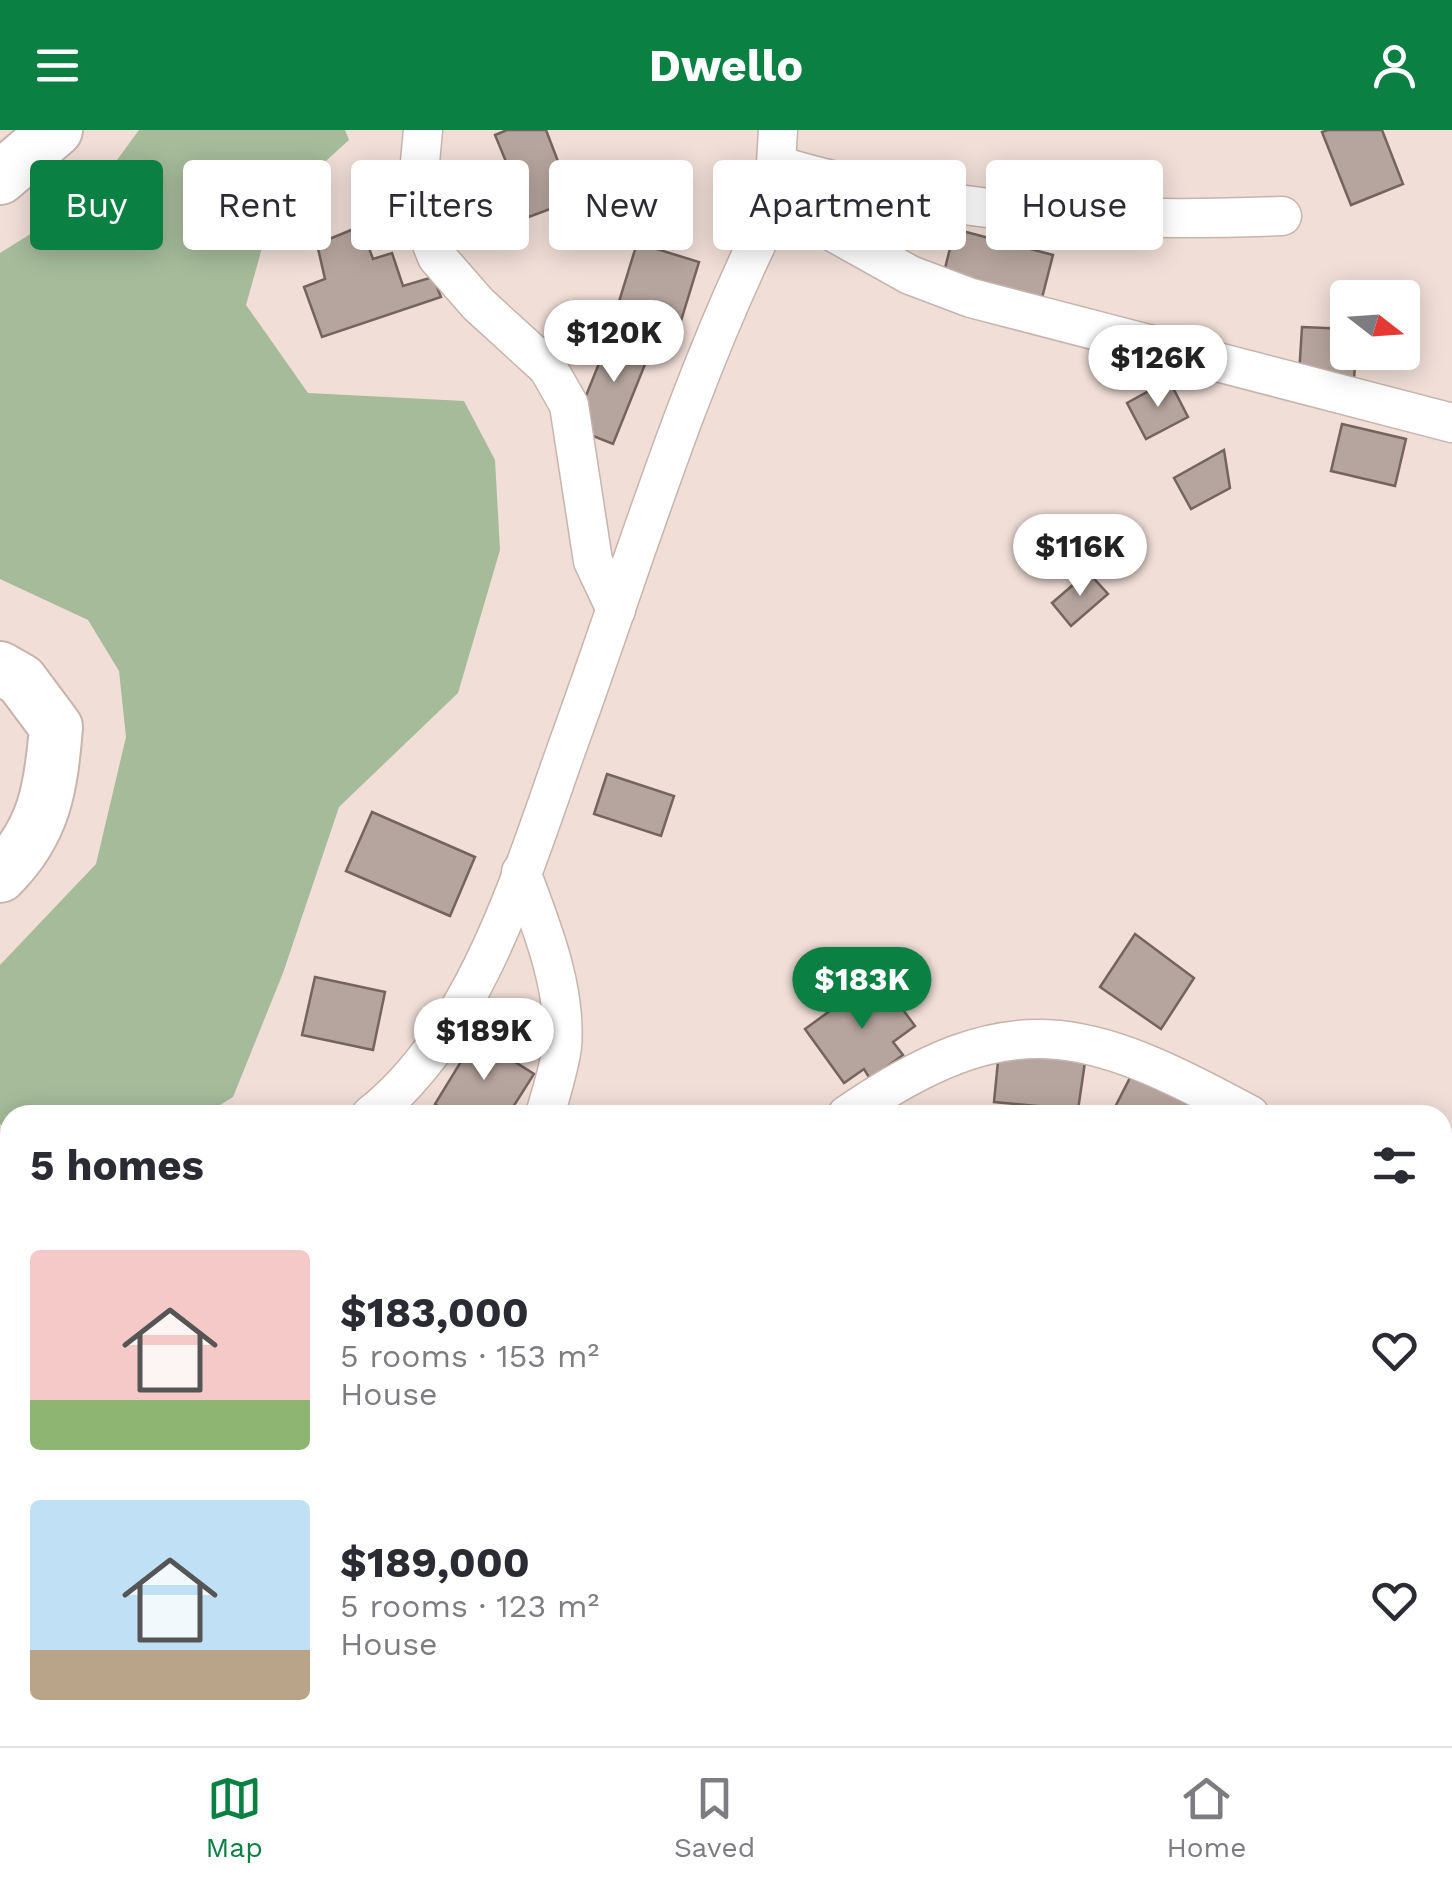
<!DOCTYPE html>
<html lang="en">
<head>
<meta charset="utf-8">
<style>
  :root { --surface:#fff; --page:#f7f7f7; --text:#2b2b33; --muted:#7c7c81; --line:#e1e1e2; --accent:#0b8043 }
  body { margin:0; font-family:"Work Sans",sans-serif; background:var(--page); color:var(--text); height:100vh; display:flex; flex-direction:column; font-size:38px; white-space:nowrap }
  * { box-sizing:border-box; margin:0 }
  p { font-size:32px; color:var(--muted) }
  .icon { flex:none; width:55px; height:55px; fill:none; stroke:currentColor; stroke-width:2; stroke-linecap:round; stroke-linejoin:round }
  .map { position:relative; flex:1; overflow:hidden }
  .drawer { position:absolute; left:0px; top:975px; width:1452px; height:642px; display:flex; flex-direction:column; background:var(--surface); border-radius:30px 30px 0 0; box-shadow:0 5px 25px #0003 }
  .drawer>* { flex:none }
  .hud { position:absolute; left:30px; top:30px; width:1392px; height:90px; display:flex; gap:20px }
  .needle { width:65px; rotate:107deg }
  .fabs { position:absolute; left:1330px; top:150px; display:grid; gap:20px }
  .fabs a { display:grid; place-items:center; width:90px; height:90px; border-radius:10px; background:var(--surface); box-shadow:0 5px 25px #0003; font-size:50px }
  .price { position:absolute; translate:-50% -85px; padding:0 22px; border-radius:35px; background:#fff; color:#222; font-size:32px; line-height:65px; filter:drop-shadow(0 2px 5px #0008) }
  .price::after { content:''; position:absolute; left:50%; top:60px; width:30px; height:22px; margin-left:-15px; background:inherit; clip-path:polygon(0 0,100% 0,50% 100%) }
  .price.on { background:var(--accent); color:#fff }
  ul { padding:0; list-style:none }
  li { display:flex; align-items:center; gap:30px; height:250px; padding:0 30px }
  li span { display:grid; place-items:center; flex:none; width:280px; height:200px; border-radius:10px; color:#555 }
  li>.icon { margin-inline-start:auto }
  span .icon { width:120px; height:120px; fill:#fffc; stroke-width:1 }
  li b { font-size:42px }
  h2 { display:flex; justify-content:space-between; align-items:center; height:120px; padding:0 30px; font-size:42px }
  .chip { padding:0 35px; border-radius:10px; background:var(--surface); box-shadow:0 5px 25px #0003; font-size:35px; line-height:90px }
  .chip.on { background:var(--accent); color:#fff }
  header { display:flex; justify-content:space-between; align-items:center; height:130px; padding:0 30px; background:var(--accent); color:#fff; font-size:45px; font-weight:700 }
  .tab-bar { display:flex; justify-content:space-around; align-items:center; height:140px; border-top:2px solid var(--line); background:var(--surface); font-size:28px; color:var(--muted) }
  .tab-bar a { display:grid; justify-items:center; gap:5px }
  .tab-bar .on { color:var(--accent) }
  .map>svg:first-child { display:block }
</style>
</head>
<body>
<header><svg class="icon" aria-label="menu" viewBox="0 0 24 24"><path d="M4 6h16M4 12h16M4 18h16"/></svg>Dwello<svg class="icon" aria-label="person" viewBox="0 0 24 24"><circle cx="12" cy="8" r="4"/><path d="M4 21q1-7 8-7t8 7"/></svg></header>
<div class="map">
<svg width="1452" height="1616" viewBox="0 0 1452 1616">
  <rect width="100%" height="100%" fill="#f0ded7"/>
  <polygon fill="#a5bb99" points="139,0 345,0 349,10 273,79 246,175 308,263 464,271 495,330 500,420 458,563 339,677 283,843 233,967 204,985 10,985 10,1001 0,994 0,835 96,734 126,607 119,541 88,490 0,449 0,123 90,67"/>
  <g fill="#b6a59e" stroke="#73645d" stroke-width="2.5">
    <polygon points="507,0 546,0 569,60 556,65 558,76 529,87 495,5"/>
    <polygon points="1328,0 1382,0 1403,54 1351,75 1322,2"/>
    <polygon points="361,96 373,129 392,123 403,156 433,147 441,167 322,207 304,157 325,149 317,114"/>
    <polygon points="955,99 1053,125 1042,168 944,142"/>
    <polygon points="637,113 699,132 680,194 618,175"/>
    <polygon points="614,196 654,212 613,314 573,298"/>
    <polygon points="1302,197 1348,199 1348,222 1356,222 1354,249 1299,245"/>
    <polygon points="1169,250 1188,287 1146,309 1127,273"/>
    <polygon points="1342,294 1406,309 1395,356 1331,341"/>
    <polygon points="1224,320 1230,358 1191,379 1174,348"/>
    <polygon points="1088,442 1108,464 1071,496 1052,473"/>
    <polygon points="607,644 674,666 661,706 594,684"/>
    <polygon points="372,682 475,727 450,786 346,741"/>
    <polygon points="1135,804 1194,848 1161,899 1100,857"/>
    <polygon points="878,846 915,896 893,912 903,925 870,949 864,939 844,953 805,899"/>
    <polygon points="315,847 385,862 373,920 302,905"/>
    <polygon points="476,907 534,944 508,985 452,985 435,974"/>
    <polygon points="999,921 1085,932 1078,980 994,972"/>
    <polygon points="1136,936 1226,985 1111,985"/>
    <polygon points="188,1608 303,1608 278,1616 187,1616"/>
  </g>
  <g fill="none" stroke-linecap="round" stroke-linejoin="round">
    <g stroke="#c6b4ad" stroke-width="21">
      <g id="service">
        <polyline points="621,1608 623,1616"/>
        <polyline points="938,1616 943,1608"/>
      </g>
    </g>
    <g stroke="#c6b4ad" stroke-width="41">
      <g id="minor">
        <polyline points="423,0 416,75 437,127 478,174 548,238 569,275 593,431 616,480"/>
        <path d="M776,35c167,50 333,58 506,51"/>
        <polyline points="774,69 910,145 971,168 1452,293"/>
        <path d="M521,742c20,53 46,117 41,175 -3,22 -11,46 -17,68"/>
        <path d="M371,985c110,-87 155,-256 202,-384 62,-172 114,-347 195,-511l6,-21 4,-69"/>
        <path d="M847,985c164,-113 239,-89 403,0"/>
        <polyline points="1442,1086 1452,1090"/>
        <polyline points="0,1248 10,1272"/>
        <polyline points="1442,1314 1452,1316"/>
      </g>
    </g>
    <g stroke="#c6b4ad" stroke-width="56">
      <g id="secondary">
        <polyline points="0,48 56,0"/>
        <path d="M0,538l21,12 35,47c-5,61 -11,104 -56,149"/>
      </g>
    </g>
    <use href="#service" stroke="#fff" stroke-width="18"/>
    <use href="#minor" stroke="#fff" stroke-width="38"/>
    <use href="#secondary" stroke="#fff" stroke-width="52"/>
  </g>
</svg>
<div class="fabs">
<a><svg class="needle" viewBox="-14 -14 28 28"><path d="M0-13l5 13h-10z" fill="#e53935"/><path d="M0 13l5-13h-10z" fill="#7c7c81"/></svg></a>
</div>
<b class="price" style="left:614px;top:255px">$120K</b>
<b class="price" style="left:1158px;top:280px">$126K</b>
<b class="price" style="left:1080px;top:469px">$116K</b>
<b class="price on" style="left:862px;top:902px">$183K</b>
<b class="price" style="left:484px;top:953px">$189K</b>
<div class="hud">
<a class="chip on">Buy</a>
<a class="chip">Rent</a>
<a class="chip">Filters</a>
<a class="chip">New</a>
<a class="chip">Apartment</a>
<a class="chip">House</a>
</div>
<section class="drawer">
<h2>5 homes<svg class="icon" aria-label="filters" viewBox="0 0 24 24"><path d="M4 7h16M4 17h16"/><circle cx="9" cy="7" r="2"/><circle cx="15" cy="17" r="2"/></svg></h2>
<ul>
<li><span style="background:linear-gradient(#f6c9c9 75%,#8fb573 0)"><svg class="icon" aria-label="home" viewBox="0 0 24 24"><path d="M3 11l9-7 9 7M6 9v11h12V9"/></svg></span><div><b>$183,000</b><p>5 rooms · 153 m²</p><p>House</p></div><svg class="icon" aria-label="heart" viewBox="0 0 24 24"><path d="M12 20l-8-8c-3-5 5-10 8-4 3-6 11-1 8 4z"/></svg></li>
<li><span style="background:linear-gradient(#bfe0f5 75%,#b9a48a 0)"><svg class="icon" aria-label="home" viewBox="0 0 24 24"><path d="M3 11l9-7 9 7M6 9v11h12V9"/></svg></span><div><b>$189,000</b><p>5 rooms · 123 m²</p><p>House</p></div><svg class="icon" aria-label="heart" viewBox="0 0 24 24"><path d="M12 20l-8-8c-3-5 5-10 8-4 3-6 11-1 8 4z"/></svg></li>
</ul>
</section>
</div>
<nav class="tab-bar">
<a class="on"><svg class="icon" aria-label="map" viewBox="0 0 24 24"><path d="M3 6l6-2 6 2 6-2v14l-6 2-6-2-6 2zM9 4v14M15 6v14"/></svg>Map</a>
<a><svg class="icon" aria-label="saved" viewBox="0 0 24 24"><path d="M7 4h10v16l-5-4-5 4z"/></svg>Saved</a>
<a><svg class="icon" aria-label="home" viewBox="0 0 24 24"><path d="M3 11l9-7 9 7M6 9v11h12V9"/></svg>Home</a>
</nav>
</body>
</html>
